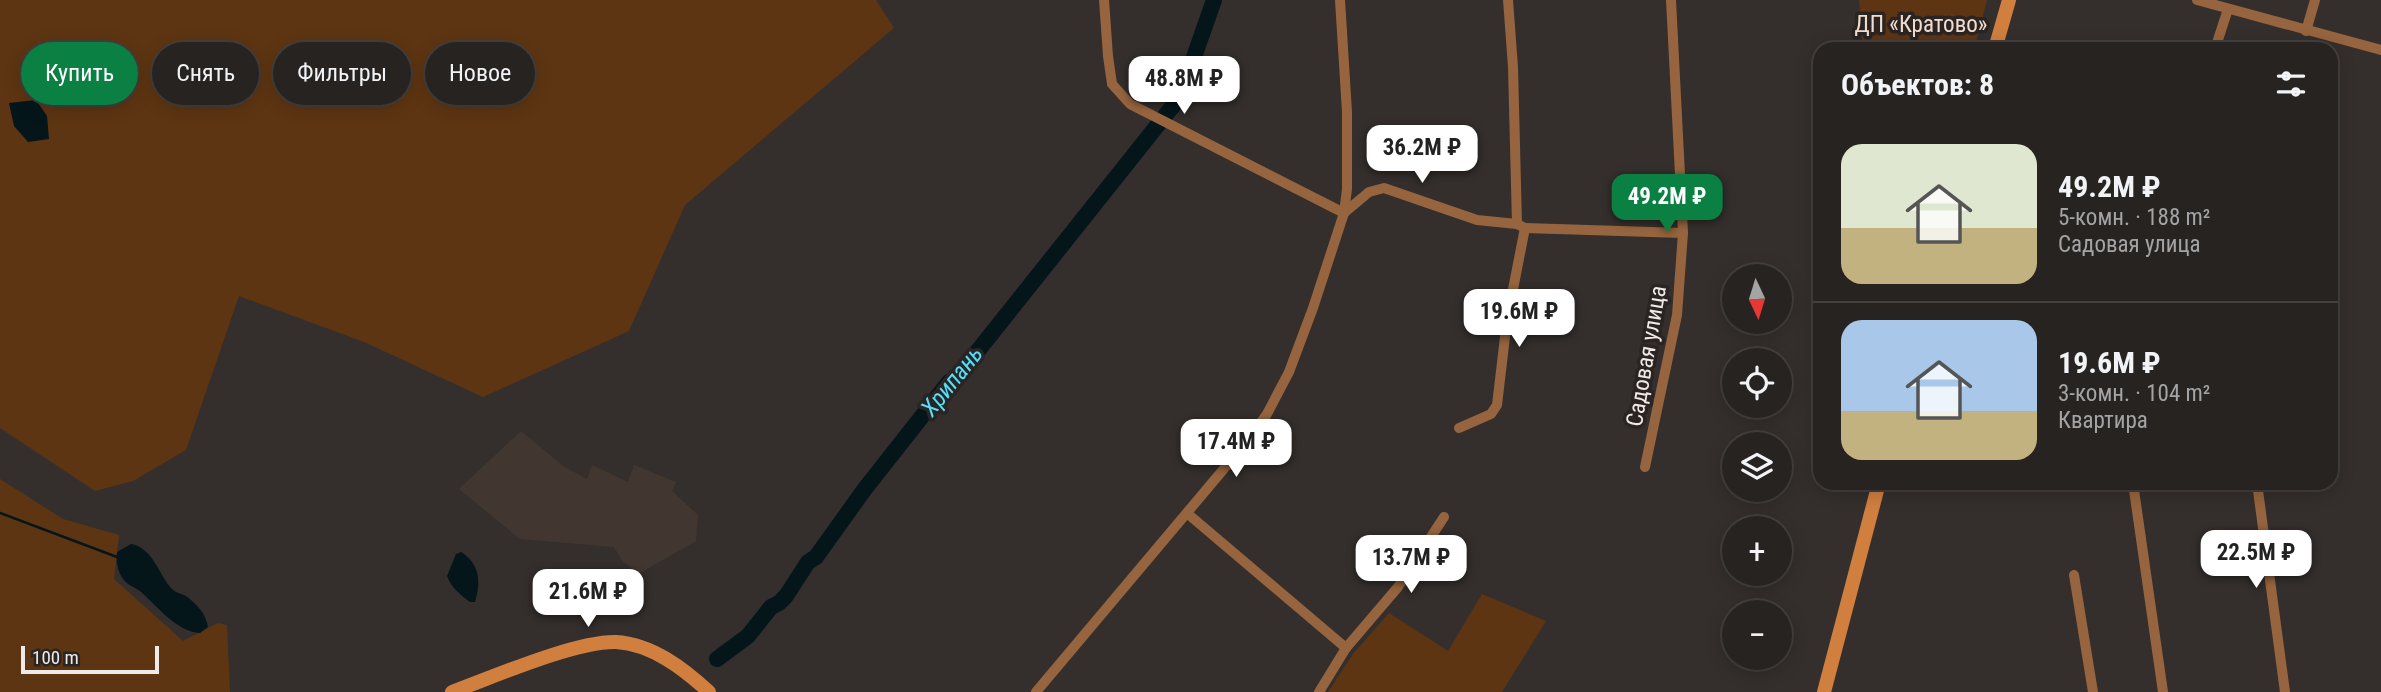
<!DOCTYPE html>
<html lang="ru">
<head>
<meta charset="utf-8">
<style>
  :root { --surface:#272321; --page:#332f2e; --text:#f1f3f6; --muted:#a4a4a5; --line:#43403f; --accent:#0b8043 }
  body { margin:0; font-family:"Roboto Condensed",sans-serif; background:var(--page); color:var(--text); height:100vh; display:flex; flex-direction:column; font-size:26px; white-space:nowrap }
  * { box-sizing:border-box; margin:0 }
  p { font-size:23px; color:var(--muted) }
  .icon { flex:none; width:38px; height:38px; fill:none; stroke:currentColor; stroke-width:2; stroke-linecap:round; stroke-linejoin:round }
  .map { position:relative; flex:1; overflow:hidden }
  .panel { position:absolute; left:1813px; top:42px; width:525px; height:448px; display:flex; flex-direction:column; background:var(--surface); border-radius:21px; box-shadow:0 4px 18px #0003,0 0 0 2px var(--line) }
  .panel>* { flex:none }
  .hud { position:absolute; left:21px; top:42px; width:665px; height:63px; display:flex; gap:14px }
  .needle { width:46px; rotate:176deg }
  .tools { position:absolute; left:1722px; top:264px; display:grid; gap:14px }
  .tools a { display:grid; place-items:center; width:70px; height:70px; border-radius:50%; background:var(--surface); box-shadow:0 4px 18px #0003,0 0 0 2px var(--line); font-size:35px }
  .scale { position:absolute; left:21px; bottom:18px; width:138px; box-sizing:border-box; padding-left:7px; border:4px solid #eeeae8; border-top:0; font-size:19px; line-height:24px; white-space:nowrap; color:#eeeae8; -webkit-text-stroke:5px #2a2522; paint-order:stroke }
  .price { position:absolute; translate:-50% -60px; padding:0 16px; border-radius:14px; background:#fff; color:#222; font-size:23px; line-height:46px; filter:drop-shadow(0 2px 4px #0008) }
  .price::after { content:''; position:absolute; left:50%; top:42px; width:21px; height:16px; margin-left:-10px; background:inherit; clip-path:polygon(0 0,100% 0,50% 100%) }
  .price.current { background:var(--accent); color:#fff }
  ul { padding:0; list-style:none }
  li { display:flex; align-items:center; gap:21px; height:175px; padding:0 28px }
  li+li { border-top:2px solid var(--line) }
  li span { display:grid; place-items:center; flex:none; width:196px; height:140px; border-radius:21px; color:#555 }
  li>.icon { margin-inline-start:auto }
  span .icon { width:84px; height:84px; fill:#fffc; stroke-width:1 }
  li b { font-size:30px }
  h2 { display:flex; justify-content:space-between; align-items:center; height:84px; padding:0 28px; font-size:30px }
  .tag { padding:0 24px; border-radius:32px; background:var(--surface); box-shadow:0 4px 18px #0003,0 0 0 2px var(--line); font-size:24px; line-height:63px }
  .tag.current { background:var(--accent); color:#fff }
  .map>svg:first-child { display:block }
</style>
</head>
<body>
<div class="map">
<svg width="2381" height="692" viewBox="0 0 2381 692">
  <rect width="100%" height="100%" fill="#342f2c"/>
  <polygon fill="#413730" points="521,431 563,466 587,479 592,465 628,482 634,465 676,482 672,491 698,515 696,541 640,573 623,562 614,547 520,539 459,489"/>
  <g fill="#5e3512">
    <polygon points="0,0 876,0 894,28 685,205 629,331 483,397 364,342 239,296 186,450 133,481 95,491 0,428"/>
    <polygon points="1859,0 1987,0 1974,49 1863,49"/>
    <polygon points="0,479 63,519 119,535 114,579 183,641 218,623 227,625 230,692 0,692"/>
    <polygon points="1482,594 1546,621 1502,692 1328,692 1353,654 1389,613 1448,651"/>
  </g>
  <g fill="#05161b">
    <polygon points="36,100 47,116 49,139 28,142 14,126 9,103"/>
    <path d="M131,544c21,3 28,30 40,44 5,5 9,5 15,8 11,8 20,18 22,31l-8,6c-23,-1 -43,-27 -59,-41 -6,-5 -14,-7 -18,-13 -6,-9 -7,-18 -6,-27z"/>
    <path d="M461,552c19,12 20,30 14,50h-5c-10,-7 -19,-15 -23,-26l9,-22z"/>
  </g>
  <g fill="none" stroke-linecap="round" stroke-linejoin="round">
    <polyline stroke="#05161b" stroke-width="2.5" points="0,513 117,557"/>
    <polyline stroke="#05161b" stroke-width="16" points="717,659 748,636 771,607 779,603 786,596 808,562 816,557 864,490 949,382 957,377 1180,97 1214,0"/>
    <g stroke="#96643e" stroke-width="10">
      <polyline points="1104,0 1108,56 1112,84 1130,104 1344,213"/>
      <polyline points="1508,0 1513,67 1517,224 1525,228"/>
      <polyline points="2197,0 2381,50"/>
      <polyline points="2306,31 2315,0"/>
      <polyline points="2215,49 2228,9"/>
      <polyline points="1344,213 1369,192 1384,188 1477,220 1517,224"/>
      <polyline points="1525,228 1683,233"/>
      <polyline points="1459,428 1491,414 1497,405 1507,320 1525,228"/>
      <polyline points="1645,467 1677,315 1683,233 1671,0"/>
      <polyline points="2133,483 2163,692"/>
      <polyline points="2257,483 2285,692"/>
      <polyline points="1188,514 1346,648"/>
      <polyline points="2074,575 2093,692"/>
      <polyline points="1036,692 1249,439 1267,414 1289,372 1313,308 1344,213 1347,189 1347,112 1340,0"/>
      <polyline points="1319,692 1346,648 1398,587 1444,517"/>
    </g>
    <g stroke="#d07f3e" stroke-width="14">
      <polyline points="1995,49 2009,0"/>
      <path d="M452,692c41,-15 123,-51 164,-50 36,2 68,27 93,50"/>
      <polyline points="1824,692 1879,483"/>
    </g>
  </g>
  <g text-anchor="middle" stroke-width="7" stroke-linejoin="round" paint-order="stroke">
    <g font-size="23" fill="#f3ddce" stroke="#2a2522">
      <text x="1921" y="32">ДП «Кратово»</text>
    </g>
    <g font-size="23" fill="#eeeae8" stroke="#2a2522">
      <text transform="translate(1646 356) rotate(-80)" y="8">Садовая улица</text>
    </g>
    <g font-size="24" font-style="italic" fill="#52e0ff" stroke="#2a2522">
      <text transform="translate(952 381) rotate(-51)" y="8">Хрипань</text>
    </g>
  </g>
</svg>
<div class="tools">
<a><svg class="needle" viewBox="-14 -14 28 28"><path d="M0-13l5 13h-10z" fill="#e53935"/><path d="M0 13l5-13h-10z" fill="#a4a4a5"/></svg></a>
<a><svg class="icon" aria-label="locate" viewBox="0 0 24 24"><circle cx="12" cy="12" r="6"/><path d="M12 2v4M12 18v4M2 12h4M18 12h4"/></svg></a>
<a><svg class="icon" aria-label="layers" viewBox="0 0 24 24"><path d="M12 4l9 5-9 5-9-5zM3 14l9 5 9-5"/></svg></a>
<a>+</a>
<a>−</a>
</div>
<div class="scale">100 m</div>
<b class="price" style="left:1184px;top:116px">48.8M ₽</b>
<b class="price" style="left:1422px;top:185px">36.2M ₽</b>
<b class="price current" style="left:1667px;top:234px">49.2M ₽</b>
<b class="price" style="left:1519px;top:349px">19.6M ₽</b>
<b class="price" style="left:1236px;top:479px">17.4M ₽</b>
<b class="price" style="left:2256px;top:590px">22.5M ₽</b>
<b class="price" style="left:1411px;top:595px">13.7M ₽</b>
<b class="price" style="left:588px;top:629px">21.6M ₽</b>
<div class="hud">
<a class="tag current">Купить</a>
<a class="tag">Снять</a>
<a class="tag">Фильтры</a>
<a class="tag">Новое</a>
</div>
<section class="panel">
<h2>Объектов: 8<svg class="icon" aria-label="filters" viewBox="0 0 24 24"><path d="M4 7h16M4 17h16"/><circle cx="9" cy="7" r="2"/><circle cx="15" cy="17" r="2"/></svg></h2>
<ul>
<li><span style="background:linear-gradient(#dfe7d0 60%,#c2b280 0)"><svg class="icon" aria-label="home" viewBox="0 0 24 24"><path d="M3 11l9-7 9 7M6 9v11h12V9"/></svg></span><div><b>49.2M ₽</b><p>5-комн. · 188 m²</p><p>Садовая улица</p></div></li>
<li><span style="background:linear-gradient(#a9c7e8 65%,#c2b280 0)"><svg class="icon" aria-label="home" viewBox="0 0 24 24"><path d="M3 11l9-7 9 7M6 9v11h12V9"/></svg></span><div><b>19.6M ₽</b><p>3-комн. · 104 m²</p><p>Квартира</p></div></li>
</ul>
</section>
</div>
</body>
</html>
